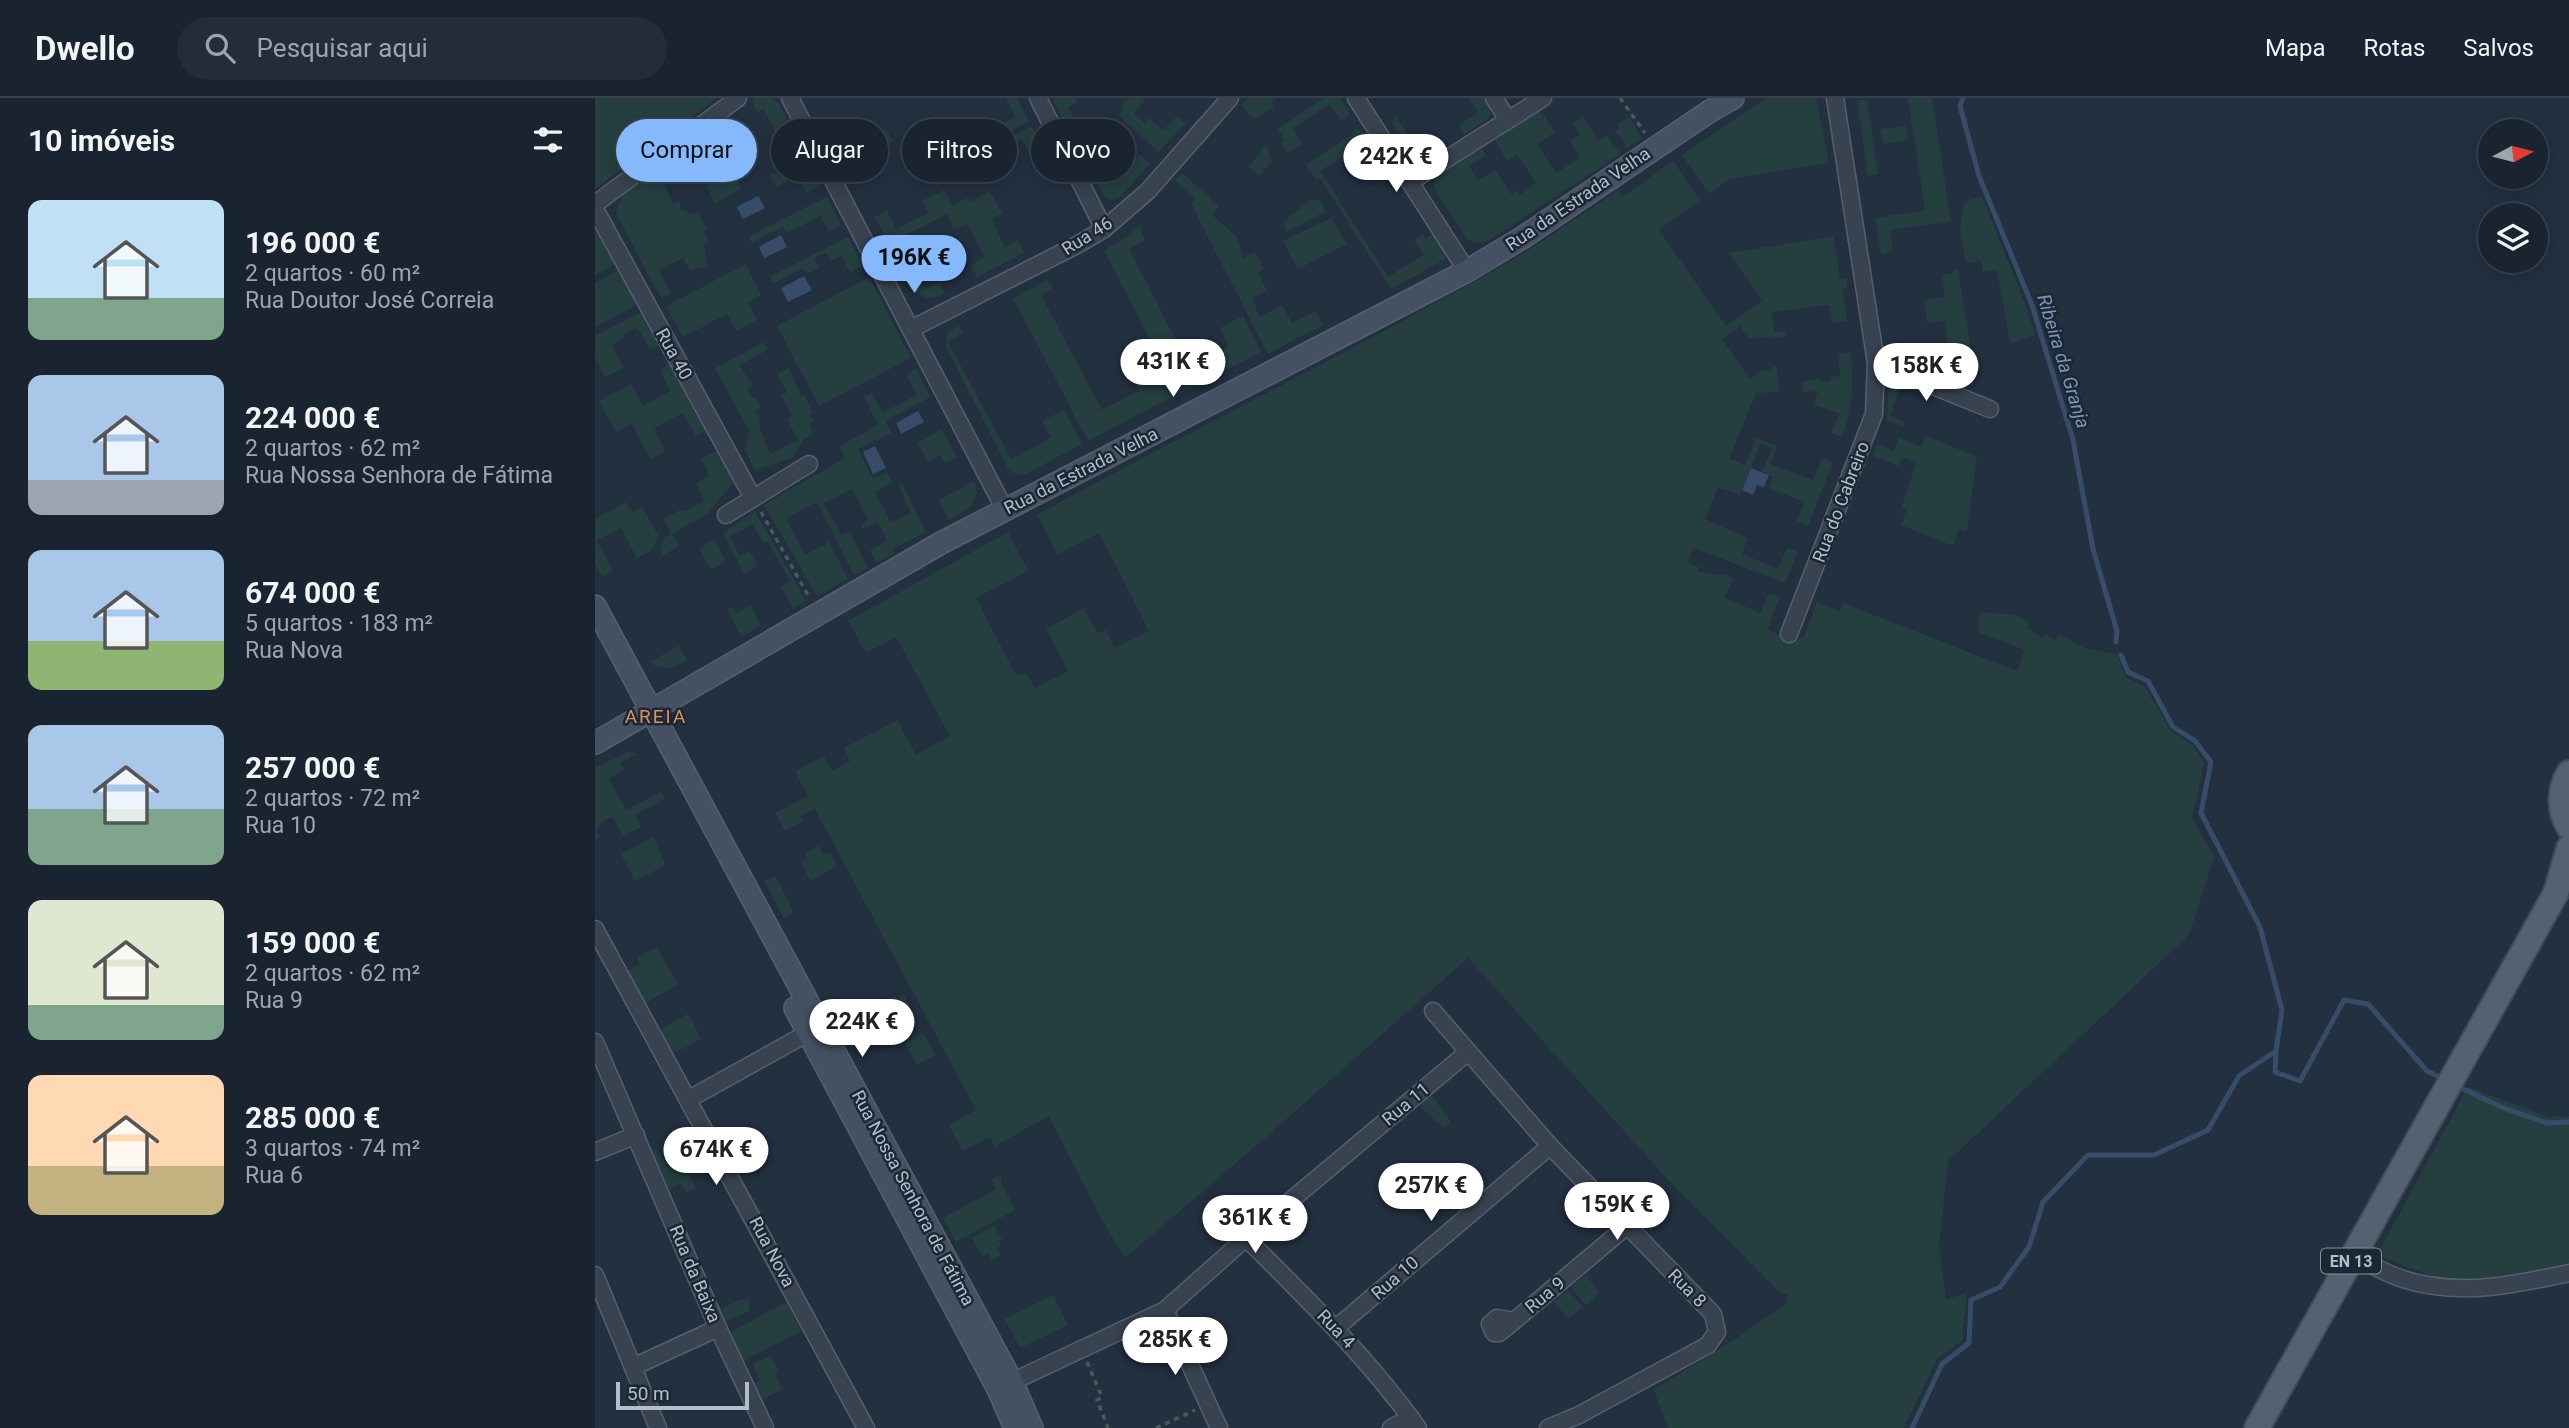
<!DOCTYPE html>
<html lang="pt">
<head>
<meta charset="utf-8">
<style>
  :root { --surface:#1a2430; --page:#232c38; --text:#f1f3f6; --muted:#9fa4ab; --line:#38414c; --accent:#86b8fd }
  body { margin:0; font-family:Roboto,sans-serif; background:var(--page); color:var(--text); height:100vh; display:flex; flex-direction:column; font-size:26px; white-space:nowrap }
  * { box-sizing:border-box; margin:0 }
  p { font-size:23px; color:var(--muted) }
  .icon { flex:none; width:38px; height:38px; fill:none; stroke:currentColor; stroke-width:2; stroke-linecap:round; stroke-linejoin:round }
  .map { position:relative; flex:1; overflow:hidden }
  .panel { display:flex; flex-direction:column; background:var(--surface); width:595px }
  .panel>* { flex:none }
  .banner { position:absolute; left:21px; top:21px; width:665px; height:63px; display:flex; gap:14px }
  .needle { width:46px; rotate:83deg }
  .controls { position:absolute; left:1883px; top:21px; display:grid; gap:14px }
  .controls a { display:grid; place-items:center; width:70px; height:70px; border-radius:50%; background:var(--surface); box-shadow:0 4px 18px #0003,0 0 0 2px var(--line); font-size:35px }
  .scale { position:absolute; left:21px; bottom:18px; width:133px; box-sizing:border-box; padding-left:7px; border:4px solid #b4bdcb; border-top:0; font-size:19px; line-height:24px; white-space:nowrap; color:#b4bdcb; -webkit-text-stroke:5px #1c2735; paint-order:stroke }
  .price { position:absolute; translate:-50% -60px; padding:0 16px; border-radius:24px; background:#fff; color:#222; font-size:23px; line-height:46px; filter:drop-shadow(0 2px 4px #0008) }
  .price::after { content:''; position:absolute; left:50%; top:42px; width:21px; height:16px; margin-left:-10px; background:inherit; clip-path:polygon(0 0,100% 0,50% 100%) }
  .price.active { background:var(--accent); color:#111 }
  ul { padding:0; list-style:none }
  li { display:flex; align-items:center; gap:21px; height:175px; padding:0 28px }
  li span { display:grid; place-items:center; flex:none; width:196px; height:140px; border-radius:14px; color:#555 }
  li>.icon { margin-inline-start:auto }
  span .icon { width:84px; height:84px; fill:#fffc; stroke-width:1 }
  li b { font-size:30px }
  h2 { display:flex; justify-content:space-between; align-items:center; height:84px; padding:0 28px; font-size:30px }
  .pill { padding:0 24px; border-radius:32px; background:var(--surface); box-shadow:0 4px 18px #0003,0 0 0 2px var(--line); font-size:24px; line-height:63px }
  .pill.active { background:var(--accent); color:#111 }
  header { display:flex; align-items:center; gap:42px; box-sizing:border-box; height:98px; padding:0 35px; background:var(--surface); border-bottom:2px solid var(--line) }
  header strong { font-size:33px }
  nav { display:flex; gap:38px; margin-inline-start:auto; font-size:24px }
  .search { width:490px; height:63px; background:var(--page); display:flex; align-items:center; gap:18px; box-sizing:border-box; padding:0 24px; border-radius:38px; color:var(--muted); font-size:26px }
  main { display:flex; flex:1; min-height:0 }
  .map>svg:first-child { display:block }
</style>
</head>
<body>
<header>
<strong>Dwello</strong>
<div class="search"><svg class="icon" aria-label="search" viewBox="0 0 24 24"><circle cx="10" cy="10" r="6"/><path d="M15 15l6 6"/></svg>Pesquisar aqui</div>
<nav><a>Mapa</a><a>Rotas</a><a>Salvos</a></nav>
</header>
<main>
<section class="panel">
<h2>10 imóveis<svg class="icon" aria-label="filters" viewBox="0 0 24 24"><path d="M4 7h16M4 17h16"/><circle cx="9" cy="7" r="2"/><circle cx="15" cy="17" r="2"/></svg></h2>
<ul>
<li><span style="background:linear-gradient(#bfe0f5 70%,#7fa58c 0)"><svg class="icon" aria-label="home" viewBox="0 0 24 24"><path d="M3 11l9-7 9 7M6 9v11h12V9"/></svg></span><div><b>196 000 €</b><p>2 quartos · 60 m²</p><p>Rua Doutor José Correia</p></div></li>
<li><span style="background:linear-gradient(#a9c7e8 75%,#9aa5b1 0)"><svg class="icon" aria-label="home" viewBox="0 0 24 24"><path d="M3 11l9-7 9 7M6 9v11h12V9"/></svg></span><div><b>224 000 €</b><p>2 quartos · 62 m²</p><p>Rua Nossa Senhora de Fátima</p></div></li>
<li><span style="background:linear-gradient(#a9c7e8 65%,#8fb573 0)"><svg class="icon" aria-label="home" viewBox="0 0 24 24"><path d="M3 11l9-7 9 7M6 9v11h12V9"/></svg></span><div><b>674 000 €</b><p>5 quartos · 183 m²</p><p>Rua Nova</p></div></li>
<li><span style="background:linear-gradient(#a9c7e8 60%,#7fa58c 0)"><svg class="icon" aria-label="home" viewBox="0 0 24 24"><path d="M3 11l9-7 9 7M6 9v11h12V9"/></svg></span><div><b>257 000 €</b><p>2 quartos · 72 m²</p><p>Rua 10</p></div></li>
<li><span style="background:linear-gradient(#dfe7d0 75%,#7fa58c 0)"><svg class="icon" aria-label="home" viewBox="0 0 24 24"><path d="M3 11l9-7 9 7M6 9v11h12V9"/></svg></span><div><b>159 000 €</b><p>2 quartos · 62 m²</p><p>Rua 9</p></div></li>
<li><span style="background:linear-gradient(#ffd9b3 65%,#c2b280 0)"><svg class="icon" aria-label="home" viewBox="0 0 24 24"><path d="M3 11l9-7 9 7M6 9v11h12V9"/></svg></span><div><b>285 000 €</b><p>3 quartos · 74 m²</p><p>Rua 6</p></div></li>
</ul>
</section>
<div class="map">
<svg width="1974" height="1330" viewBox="0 0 1974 1330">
  <rect width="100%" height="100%" fill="#233040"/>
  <g fill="#253f41">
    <polygon points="0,0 122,0 0,91"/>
    <polygon points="160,0 177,0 184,6 203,43 183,53 178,44 184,41 169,11 162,14 157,2"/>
    <polygon points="411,0 422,0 434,23 354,64 345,47 360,39 355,28 376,17 386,36 420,19"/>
    <polygon points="462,0 480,0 482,4 473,9 480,23 471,27 458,2"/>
    <polygon points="535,0 551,1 539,15 549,25 554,20 568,32 582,18 590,25 564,54 524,18 528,5 530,6"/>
    <polygon points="653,0 681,0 676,4 679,9 659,21 646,7"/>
    <polygon points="729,0 745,0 755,16 746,22 734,6 698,31 707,46 693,55 686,45 690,42 683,31"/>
    <polygon points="874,0 888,0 894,10 895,17 891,22 869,36 864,27 883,15"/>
    <polygon points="1171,0 1221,0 1234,65 1135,81 1114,96 1087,57"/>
    <polygon points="1313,0 1337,0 1356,123 1295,132 1298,154 1286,156 1280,120 1330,112"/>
    <polygon points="1272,1 1283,76 1273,78 1262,3"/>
    <polygon points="945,12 960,34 942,46 961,75 985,60 975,43 985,36 978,25 988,18 1003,42 1013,37 1018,48 1026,55 891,144 880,145 872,141 839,90 839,84 843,77 887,50 891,57 874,68 883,82 900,72 916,96 921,92 925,97 941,85 922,57 912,63 900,42"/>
    <polygon points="1034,19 1047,40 1031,51 1028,42 1019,33 1024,29 1023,26"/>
    <polygon points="802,20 822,52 838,43 843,51 828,60 818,58 796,24"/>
    <polygon points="437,28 449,51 436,57 427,41 407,51 404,45"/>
    <polygon points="1311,28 1313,42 1288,46 1285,31"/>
    <polygon points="291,31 298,43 253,66 238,37 247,33 256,49"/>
    <polygon points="764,31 778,52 774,55 777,60 770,65 761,50 725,73 793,179 829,156 819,141 827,136 830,140 840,134 852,154 849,162 796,191 725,80 721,81 711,67"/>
    <polygon points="523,37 529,43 520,54 503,63 511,76 528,67 532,70 545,56 555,65 523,101 515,102 509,99 487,57"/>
    <polygon points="672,47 677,64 664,78 653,69"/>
    <polygon points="84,56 91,70 67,81 78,106 85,103 86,111 99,117 103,114 112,131 109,133 114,144 109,147 112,169 95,172 88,160 64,172 76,196 66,200 24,121 21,112 29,96"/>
    <polygon points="212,60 226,88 211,95 203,78 181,89 175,77"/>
    <path d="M1078,63l27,39 -41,30 67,96 36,-25 -33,-48 104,-17 7,43h6l1,9 -5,1 5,32 -15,2 -3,-18 -57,7 2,20 12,-1 -1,6 -36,1 -9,-12 -18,13 28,40 13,-9 2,2 12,-7 2,27 -23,1 -27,66 16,6 11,-27 21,8 -7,18 43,16 9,-22 11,4 -25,64 -11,-5 7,-19 -35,-14 4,-11 -11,-5 10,-24 -12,-4 -20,51 -22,-8 -13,32 43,19 -6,16 36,15 9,-21 11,4 -13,31 -91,-35 -7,15 12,4 -1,4c12,4 23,2 35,7l-8,20 35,15 9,-20 11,3 -13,34 28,10 9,-3 13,-35 22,9 4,-8 174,68 8,-21 -47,-18 2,-20 38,3 11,8 -2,4 15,11 3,-4 9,6 5,-6 28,15 30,5 8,23 19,9 28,46 20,12 12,19 -12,55 22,39 -25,78 -241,226 -9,87 7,52 21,-8 -5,49 -25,18 -33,69h-236l-14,-38 83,-52 50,-35 1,-8 -11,-5 -117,-119 -192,-213 -203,180 -140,120 -26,-43 -50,-99 -54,30 -5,-9 -27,14 -14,-26 27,-15 -161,-301 -14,7 2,5 -18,10 -10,-18 33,-17 -13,-25 29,-15 8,15 18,-10 -6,-13 53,-28 19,35 34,-19 -54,-99 -30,16 -18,-32 160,-89 20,39 -52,27 40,77 11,-1 8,14 33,-17 -22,-42 38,-21 13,24 3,1 6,-3 9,18 34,-17 -50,-98 -42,21 -20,-39c157,-86 318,-165 474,-254 36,-22 71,-47 107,-70l4,6z"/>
    <polygon points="139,75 146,91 120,105 111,88"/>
    <polygon points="587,75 624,108 617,117 642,139 648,160 660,154 669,172 663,175 672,192 658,200 664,219 687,207 697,225 721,213 728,227 673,256 596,106 600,101 580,83"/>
    <polygon points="349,92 357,108 372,100 375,104 395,93 407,115 396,121 410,149 423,142 429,155 382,179 376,167 389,159 372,125 359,131 352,116 294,145 280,119 292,113 301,131 333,115 327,103"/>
    <polygon points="1387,98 1429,203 1440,237 1415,246 1402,172 1388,174 1386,163 1371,165 1365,131 1369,104"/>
    <polygon points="232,99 246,127 234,133 225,118 192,135 188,129 157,145 154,138"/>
    <polygon points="717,101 725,103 731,113 691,134 689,126 695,118"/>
    <polygon points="736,120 752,146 703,171 688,143"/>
    <polygon points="0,127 22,165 0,177"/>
    <polygon points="544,128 550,142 534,151 594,268 633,248 625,230 648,218 666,254 583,297 509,152 532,139"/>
    <polygon points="253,139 268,168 255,174 246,158 236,163 231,154 219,160 224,170 212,176 208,170 178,186 174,179"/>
    <path d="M315,162l15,29 14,-7 6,11c-28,14 -35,-7 -45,-28z"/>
    <polygon points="151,166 166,197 153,205 162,222 141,233 132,216 88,239 71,208"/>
    <polygon points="25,171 44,206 0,229 0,185"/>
    <polygon points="1358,171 1363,171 1378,266 1354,268 1325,262 1368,255 1366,244 1353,246 1350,222 1332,225 1329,202 1350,199 1347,177 1358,175"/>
    <polygon points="274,179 316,260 224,308 182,228"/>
    <polygon points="453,182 458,190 446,197 507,312 544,293 537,278 560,266 577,299 493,343 418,200"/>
    <polygon points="48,213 66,246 55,251 45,233 43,234 41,230 29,237 30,240 17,247 29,270 10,279 0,261 0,238"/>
    <polygon points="364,228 368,235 353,244 416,361 456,340 447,323 469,312 487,346 431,376 420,376 413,370 350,247 353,234"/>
    <polygon points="169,244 173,252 144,267 158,288 152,291 157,300 160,299 166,309 160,313 166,323 163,325 175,356 203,342 192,321 197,318 186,298 192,294 182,276 194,270 206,298 209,297 218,315 215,317 219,324 214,327 219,336 208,342 197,360 160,372 150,352 154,333 120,270"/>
    <path d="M1256,254c2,35 3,52 -9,85l-11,-4 9,-19 -26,-9 4,-14 -16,1 -1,-10 18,-4v4l12,-1v-4l9,-1 -2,-22z"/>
    <polygon points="76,265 112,332 101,338 88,315 59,330 70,354 55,361 37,326 21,334 4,303 36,286 48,308 75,293 65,272"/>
    <polygon points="321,271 335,299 291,323 296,335 263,351 278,381 292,374 297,385 279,394 296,424 316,415 303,386 306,384 331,434 297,451 299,456 281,465 275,452 292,443 283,424 268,431 267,427 273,422 257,391 229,405 246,437 255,433 273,470 259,477 222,404 191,420 210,457 234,444 253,481 222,498 169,407 250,360 244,348 283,327 269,299 277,295 287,315 322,297 311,276"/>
    <polygon points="1294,282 1306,287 1295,319 1310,324 1308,328 1292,322"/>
    <polygon points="347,331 362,359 350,365 345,357 333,364 323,345"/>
    <polygon points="1330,337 1382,359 1372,434 1364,431 1358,448 1306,427 1312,411 1307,409 1321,364 1307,359 1304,368 1278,358 1282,346 1299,353 1304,339 1326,349"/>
    <polygon points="123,352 140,383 112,416 77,436 84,448 68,457 65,451 69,440 76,436 68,421 85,412 87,414 110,403 101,385 115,378 106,361"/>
    <polygon points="379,383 382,395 377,408 354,422 344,402"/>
    <polygon points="31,404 37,414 47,408 64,439 56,453 42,460 26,430 2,442 18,473 7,479 0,466 0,421"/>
    <polygon points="160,413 211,503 198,510 186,489 195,483 173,443 168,445 158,426 135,438 144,458 154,453 163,468 149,476 128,435"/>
    <polygon points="119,441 131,464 116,472 104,451"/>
    <polygon points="156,508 166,528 146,539 133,511 136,509 140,516"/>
    <path d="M84,548l8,14c-14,8 -24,12 -38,2z"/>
    <path d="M33,654l8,2 -16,9 4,7 -15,8 17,32 35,-18 4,7 -30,16 6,12 -18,9 -10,-19c-7,2 -14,6 -17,14l4,7 -5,2v-72z"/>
    <polygon points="58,739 71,767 40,783 26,756"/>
    <polygon points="224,748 229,757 235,754 243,768 215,783 206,764 213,761 210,755"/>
    <polygon points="180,778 199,815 189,820 169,783"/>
    <polygon points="62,849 83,887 48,906 30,874 45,866 42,859"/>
    <polygon points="309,897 316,911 294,923 284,906 300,898 302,901"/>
    <polygon points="93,916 106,941 76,957 62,933"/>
    <polygon points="328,935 341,957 322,967 310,945"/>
    <polygon points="1873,989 1954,1019 1974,1018 1974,1169 1900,1182 1852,1184 1782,1157"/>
    <polygon points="836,997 855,1022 853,1028 849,1029 831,1015 825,1006"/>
    <polygon points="61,1050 73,1070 108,1051 114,1060 92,1072 101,1090 91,1095 86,1086 74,1091 56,1052"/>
    <polygon points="405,1077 407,1081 405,1082 420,1112 361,1144 348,1120 401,1091 397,1081"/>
    <polygon points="399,1128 407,1141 404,1143 406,1147 402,1150 406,1157 397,1162 393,1155 387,1158 377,1140"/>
    <polygon points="991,1177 1004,1194 991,1208 976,1189"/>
    <polygon points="973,1192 988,1209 973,1221 959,1204"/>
    <polygon points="458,1197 473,1227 425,1250 410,1221"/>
    <polygon points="154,1201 154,1213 131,1223 126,1211 145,1202"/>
    <polygon points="191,1204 207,1233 148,1263 136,1234"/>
    <polygon points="176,1258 183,1272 180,1274 187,1292 165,1302 158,1286 165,1283 158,1266"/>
  </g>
  <g fill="#364c68">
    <polygon points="116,37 121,48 112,53 118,67 109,71 99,48"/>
    <polygon points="163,98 170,110 148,121 142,109"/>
    <polygon points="186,137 192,149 169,160 164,149"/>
    <polygon points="209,178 217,192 193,204 186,190"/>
    <polygon points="323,313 329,324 306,336 301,325"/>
    <polygon points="280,348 291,370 278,376 268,354"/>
    <polygon points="1156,370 1174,377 1169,389 1162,387 1158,397 1147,392"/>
  </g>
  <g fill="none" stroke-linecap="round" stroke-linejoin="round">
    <g stroke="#364c68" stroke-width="5">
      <polyline points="1368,0 1365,8 1384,78 1437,207 1478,342 1498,451 1522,533 1521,544"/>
      <polyline points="1681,953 1680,974 1705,983 1749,902 1773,906 1832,973 1850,982"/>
      <polyline points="1862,988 1906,1009 1952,1025 1974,1024"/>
      <polyline points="1317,1330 1347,1266 1374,1245 1376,1202 1405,1189 1434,1149 1448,1104 1493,1057 1559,1057 1613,1032 1644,978 1681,953 1687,912 1665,829 1606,715 1616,664 1600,643 1578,629 1553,583 1533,574 1526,557"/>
    </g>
    <g stroke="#55606e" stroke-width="19">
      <g id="street">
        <polyline points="195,0 410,412"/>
        <polyline points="443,0 509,131"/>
        <polyline points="761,0 872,173"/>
        <polyline points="899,0 913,22"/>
        <polyline points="815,84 948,0"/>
        <polyline points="0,106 143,0"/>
        <polyline points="0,111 158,400"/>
        <polyline points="316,231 482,147 509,131 553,93 635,0"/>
        <polyline points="1281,265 1395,311"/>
        <polyline points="131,417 214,366"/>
        <polyline points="1194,536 1279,316 1281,265 1240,0"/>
        <polyline points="0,831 271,1330"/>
        <polyline points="838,913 955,1048 1118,1216 1122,1234 1113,1247 984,1317 953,1330"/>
        <polyline points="0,944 123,1230 170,1330"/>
        <polyline points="94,1001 220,931"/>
        <polyline points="0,1054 41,1037"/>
        <path d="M651,1140c61,61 122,120 172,190"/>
        <path d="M1759,1158c15,7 32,18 49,23 55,18 111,6 166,-6"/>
        <polyline points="0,1177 63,1330"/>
        <polyline points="570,1212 624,1330"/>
        <polyline points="919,1223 902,1220 895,1226 899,1235 904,1235 919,1223 1032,1128"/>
        <polyline points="741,1230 955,1048"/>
        <polyline points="38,1269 123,1230"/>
        <polyline points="408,1288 570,1212 651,1140 873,954"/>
        <polyline points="796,1330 816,1320"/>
      </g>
    </g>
    <g stroke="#55606e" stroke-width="24">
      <g id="secondary">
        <polyline points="0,508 417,1284 437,1330"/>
        <polyline points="0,645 346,445 872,173 927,140 1115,13 1138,0"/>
        <polyline points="200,910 403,1291 420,1330"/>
      </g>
    </g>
    <g stroke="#414b59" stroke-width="28">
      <g id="primary">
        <path d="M1974,675c-10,17 -10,38 0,54"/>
        <polyline points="1662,1330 1961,795 1974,750"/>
      </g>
    </g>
    <g stroke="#435c5e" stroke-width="3.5" stroke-dasharray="5 5" stroke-linecap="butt">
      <polyline points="1025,0 1050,35"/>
      <polyline points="166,414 214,499"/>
      <polyline points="492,1264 507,1299 502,1302 513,1330"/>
      <polyline points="561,1330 600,1312"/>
    </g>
    <use href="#street" stroke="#384250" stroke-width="16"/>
    <use href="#secondary" stroke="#455163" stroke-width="21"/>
    <use href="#primary" stroke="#556170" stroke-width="24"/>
  </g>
  <g text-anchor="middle" stroke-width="5" stroke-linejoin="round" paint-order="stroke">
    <rect fill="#1c2735" stroke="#86909e" stroke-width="2" x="1726" y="1150.5" width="60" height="25" rx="5"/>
    <g font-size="16" font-weight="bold" fill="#b4bdcb">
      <text x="1756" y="1169">EN 13</text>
    </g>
    <g font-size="18" fill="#b4bdcb" stroke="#1c2735">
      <text transform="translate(983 101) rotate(-34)" y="6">Rua da Estrada Velha</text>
      <text transform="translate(492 138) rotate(-32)" y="6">Rua 46</text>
      <text transform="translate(79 256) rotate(61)" y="6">Rua 40</text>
      <text transform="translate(486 373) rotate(-27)" y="6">Rua da Estrada Velha</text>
      <text transform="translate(1246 404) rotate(-69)" y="6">Rua do Cabreiro</text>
      <text transform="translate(811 1006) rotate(-40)" y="6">Rua 11</text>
      <text transform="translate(318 1100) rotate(62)" y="6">Rua Nossa Senhora de Fátima</text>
      <text transform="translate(177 1154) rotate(62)" y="6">Rua Nova</text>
      <text transform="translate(100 1176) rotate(67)" y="6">Rua da Baixa</text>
      <text transform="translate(800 1180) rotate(-41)" y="6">Rua 10</text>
      <text transform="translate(1092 1190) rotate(45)" y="6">Rua 8</text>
      <text transform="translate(950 1197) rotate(-40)" y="6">Rua 9</text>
      <text transform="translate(741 1231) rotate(46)" y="6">Rua 4</text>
    </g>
    <g font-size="19" font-style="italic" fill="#7a94b3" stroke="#1c2735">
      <text transform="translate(1469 263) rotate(73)" y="7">Ribeira da Granja</text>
    </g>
    <g font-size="19" letter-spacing="2" fill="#db915f" stroke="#1c2735">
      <text x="61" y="625">AREIA</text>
    </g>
  </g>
</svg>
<div class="controls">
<a><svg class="needle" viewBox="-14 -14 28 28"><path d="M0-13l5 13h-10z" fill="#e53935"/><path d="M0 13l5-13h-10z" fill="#9fa4ab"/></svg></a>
<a><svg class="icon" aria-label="layers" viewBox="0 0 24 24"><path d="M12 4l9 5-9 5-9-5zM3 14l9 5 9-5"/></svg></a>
</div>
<div class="scale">50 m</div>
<b class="price" style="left:801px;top:96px">242K €</b>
<b class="price active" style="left:319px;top:197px">196K €</b>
<b class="price" style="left:578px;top:301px">431K €</b>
<b class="price" style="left:1331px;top:305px">158K €</b>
<b class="price" style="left:267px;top:961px">224K €</b>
<b class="price" style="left:121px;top:1089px">674K €</b>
<b class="price" style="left:836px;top:1125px">257K €</b>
<b class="price" style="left:1022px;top:1144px">159K €</b>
<b class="price" style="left:660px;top:1157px">361K €</b>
<b class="price" style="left:580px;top:1279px">285K €</b>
<div class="banner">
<a class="pill active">Comprar</a>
<a class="pill">Alugar</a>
<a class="pill">Filtros</a>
<a class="pill">Novo</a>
</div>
</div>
</main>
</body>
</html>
